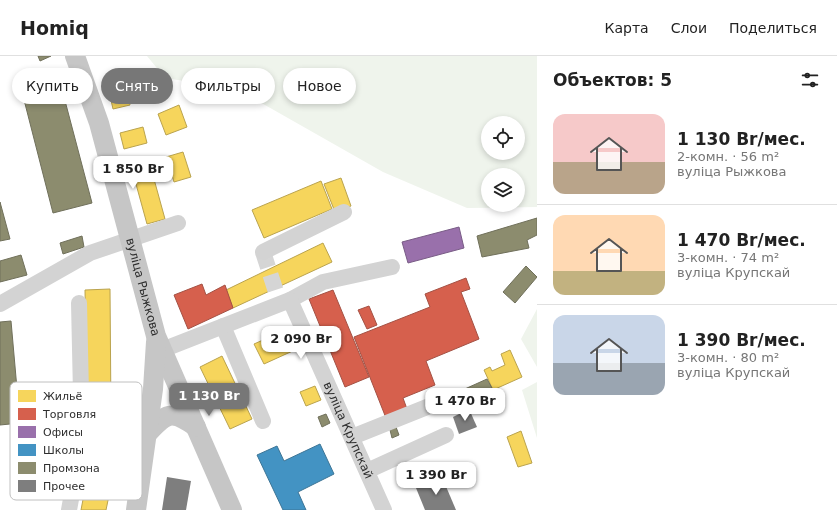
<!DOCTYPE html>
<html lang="ru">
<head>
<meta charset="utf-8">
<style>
  :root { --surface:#fff; --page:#f2f2f2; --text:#222; --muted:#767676; --line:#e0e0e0; --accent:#777 }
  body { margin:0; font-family:"DejaVu Sans",sans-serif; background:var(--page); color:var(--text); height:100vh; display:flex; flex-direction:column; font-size:15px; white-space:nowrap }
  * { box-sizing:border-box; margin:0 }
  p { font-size:13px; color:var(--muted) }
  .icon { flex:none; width:22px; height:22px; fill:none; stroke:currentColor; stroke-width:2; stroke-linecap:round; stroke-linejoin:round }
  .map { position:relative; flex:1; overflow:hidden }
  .details { display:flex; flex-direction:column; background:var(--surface); width:300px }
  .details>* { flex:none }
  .hud { position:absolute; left:12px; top:12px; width:380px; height:36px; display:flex; gap:8px }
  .controls { position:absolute; left:481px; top:60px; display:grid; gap:8px }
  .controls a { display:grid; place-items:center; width:44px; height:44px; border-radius:50%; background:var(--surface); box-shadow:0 2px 6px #0003; font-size:20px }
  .price { position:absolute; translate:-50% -34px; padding:0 9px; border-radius:8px; background:#fff; color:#222; font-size:13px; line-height:26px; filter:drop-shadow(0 1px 2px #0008) }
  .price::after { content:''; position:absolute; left:50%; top:24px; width:12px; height:9px; margin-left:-6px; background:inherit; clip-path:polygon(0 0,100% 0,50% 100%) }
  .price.active { background:var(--accent); color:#fff }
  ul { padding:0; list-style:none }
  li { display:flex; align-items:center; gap:12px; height:100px; padding:0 16px }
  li+li { border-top:1px solid var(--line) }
  li span { display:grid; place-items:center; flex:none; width:112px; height:80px; border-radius:12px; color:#555 }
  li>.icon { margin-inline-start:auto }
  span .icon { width:48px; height:48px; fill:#fffc; stroke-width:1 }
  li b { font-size:17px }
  h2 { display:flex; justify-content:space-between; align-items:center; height:48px; padding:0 16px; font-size:17px }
  .chip { padding:0 14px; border-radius:18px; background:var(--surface); box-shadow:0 2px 6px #0003; font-size:14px; line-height:36px }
  .chip.active { background:var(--accent); color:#fff }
  header { display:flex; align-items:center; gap:24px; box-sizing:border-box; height:56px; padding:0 20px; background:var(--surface); border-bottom:1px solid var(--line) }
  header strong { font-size:19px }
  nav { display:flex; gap:22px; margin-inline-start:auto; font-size:14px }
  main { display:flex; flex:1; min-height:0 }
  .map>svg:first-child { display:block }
</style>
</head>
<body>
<header>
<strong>Homiq</strong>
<nav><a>Карта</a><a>Слои</a><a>Поделиться</a></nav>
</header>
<main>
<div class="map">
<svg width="537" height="454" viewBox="0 0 537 454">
  <rect width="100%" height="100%" fill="#fff"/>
  <g fill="#eff4ec" fill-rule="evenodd">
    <path d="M147,0h390v151l-70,1 -84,-36 -146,-83 -72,-11zM488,67h30v30h-30zM488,119h30v30h-30z"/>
    <polygon points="537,253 537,311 521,283"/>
    <polygon points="537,326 537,382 522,334"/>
  </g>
  <g fill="#f6d55c" stroke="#baa34e">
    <polygon points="125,27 130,49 113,53 108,31"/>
    <polygon points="179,49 187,71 166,79 158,58"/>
    <polygon points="143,71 147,87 124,93 120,77"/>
    <polygon points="183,96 191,121 174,126 172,119 167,120 164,111 169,109 166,101"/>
    <polygon points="149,105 165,163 147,168 131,110"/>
    <polygon points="341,122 351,150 335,156 324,128"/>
    <polygon points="321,125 332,153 264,182 252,154"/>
    <polygon points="323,187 332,206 233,252 226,234"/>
    <polygon points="110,233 111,361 87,361 85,234"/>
    <polygon points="288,273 297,293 264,308 254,288"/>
    <polygon points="510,294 522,321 493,334 484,314 490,311 492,315 505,309 501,298"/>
    <polygon points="222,300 252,363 230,373 200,311"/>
    <polygon points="315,330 321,344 306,350 300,336"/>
    <polygon points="521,375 532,407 518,411 507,381"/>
    <polygon points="92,396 117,401 106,454 81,454"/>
  </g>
  <g fill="#d6604d" stroke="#a45144">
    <polygon points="466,222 470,233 461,236 479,283 426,305 435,329 403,342 407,353 386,362 354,281 430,251 425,238"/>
    <polygon points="202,228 206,239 225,229 233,252 188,273 174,239"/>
    <polygon points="333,234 369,321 345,331 309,243"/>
    <polygon points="369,250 377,269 367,273 358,254"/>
    <polygon points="205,340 207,345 203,347 200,342"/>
  </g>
  <polygon fill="#9970ab" stroke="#795c86" points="459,171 464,192 408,207 402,186"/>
  <polygon fill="#4393c3" stroke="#3d7596" points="320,388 334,418 298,436 306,454 283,454 257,399 277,390 284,405"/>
  <g fill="#8c8c6e" stroke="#70705b">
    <polygon points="38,0 51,0 40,5"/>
    <polygon points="59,22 92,147 53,157 21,32"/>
    <polygon points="0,146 10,183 0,185"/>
    <polygon points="537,162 537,179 527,184 529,192 482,201 477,180"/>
    <polygon points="82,180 84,191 63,198 60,187"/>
    <polygon points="21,199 27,219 0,226 0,205"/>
    <polygon points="526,210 537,221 515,247 503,236"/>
    <polygon points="11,265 20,367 0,369 0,266"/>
    <polygon points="487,323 493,334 440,357 436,346"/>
    <polygon points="326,358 330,367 322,371 318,361"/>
    <polygon points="396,371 399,379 392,382 390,374"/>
  </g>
  <g fill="#7e7e7e">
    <polygon points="469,353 477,371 459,378 453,361"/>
    <polygon points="167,421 191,425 186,454 162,454"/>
    <polygon points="442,421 456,454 425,454 416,432"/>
  </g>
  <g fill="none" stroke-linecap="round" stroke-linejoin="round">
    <polyline stroke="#d5d5d5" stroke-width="16" stroke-dasharray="16 8" stroke-linecap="butt" points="263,196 280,248"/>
    <g stroke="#d3d3d3" stroke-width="16">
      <polyline points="263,196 344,156"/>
      <polyline points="290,244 323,226 392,211"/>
      <polyline points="0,248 90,197 178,167"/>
      <polyline points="223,270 263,365"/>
      <path id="s1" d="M162,294l128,-50 94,210"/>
      <polyline points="37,379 70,375 82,383 145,386"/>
      <polyline points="352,381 432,349"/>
      <polyline points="367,415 446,379"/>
      <polyline points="69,454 82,383 79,247"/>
    </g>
    <g stroke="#c6c6c6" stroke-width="20">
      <path id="s2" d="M75,0l24,67 57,213 76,174"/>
      <path d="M147,378c19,-21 24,-25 49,-7"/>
      <polyline points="136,454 153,333 156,286"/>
    </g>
  </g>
  <g text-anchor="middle" stroke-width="4" stroke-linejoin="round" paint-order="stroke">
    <g font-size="12" fill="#2e2e2e" stroke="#fff">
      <text dy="4" stroke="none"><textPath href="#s2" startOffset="241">вуліца Рыжкова</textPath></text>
      <text dy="4" stroke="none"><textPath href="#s1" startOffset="280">вуліца Крупскай</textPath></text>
    </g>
  </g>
  <rect x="10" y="326" width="132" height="118" rx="6" fill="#fff" stroke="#c0c0c0" stroke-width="1"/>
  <rect x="18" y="334" width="18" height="12" fill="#f6d55c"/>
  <rect x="18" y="352" width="18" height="12" fill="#d6604d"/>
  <rect x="18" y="370" width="18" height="12" fill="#9970ab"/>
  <rect x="18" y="388" width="18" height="12" fill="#4393c3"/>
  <rect x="18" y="406" width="18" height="12" fill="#8c8c6e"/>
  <rect x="18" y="424" width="18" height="12" fill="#7e7e7e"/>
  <g font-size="11" fill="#2e2e2e">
    <text x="43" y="344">Жильё</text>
    <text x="43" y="362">Торговля</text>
    <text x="43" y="380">Офисы</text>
    <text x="43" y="398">Школы</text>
    <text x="43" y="416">Промзона</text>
    <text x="43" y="434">Прочее</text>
  </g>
</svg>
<div class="controls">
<a><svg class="icon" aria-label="locate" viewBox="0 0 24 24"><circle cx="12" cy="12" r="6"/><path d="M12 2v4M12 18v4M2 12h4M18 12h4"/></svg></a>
<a><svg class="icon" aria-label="layers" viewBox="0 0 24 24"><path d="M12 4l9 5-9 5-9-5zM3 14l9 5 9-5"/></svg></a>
</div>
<b class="price" style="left:133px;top:134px">1 850 Br</b>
<b class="price" style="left:301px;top:304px">2 090 Br</b>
<b class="price active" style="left:209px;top:361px">1 130 Br</b>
<b class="price" style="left:465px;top:366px">1 470 Br</b>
<b class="price" style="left:436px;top:440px">1 390 Br</b>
<div class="hud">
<a class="chip">Купить</a>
<a class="chip active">Снять</a>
<a class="chip">Фильтры</a>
<a class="chip">Новое</a>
</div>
</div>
<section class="details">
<h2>Объектов: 5<svg class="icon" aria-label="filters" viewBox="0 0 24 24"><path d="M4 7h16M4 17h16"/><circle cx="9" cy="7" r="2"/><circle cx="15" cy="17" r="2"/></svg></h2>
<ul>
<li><span style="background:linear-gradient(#f6c9c9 60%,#b9a48a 0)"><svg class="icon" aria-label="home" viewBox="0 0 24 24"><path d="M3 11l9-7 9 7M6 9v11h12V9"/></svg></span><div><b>1 130 Br/мес.</b><p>2-комн. · 56 m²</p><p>вуліца Рыжкова</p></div></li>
<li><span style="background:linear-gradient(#ffd9b3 70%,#c2b280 0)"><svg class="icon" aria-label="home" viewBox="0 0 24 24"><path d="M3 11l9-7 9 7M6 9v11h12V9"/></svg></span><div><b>1 470 Br/мес.</b><p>3-комн. · 74 m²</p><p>вуліца Крупскай</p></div></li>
<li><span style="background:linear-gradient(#c9d6e8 60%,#9aa5b1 0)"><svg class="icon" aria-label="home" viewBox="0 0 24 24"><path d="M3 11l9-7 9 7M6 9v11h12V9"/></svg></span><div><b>1 390 Br/мес.</b><p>3-комн. · 80 m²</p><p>вуліца Крупскай</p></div></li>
</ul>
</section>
</main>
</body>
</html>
